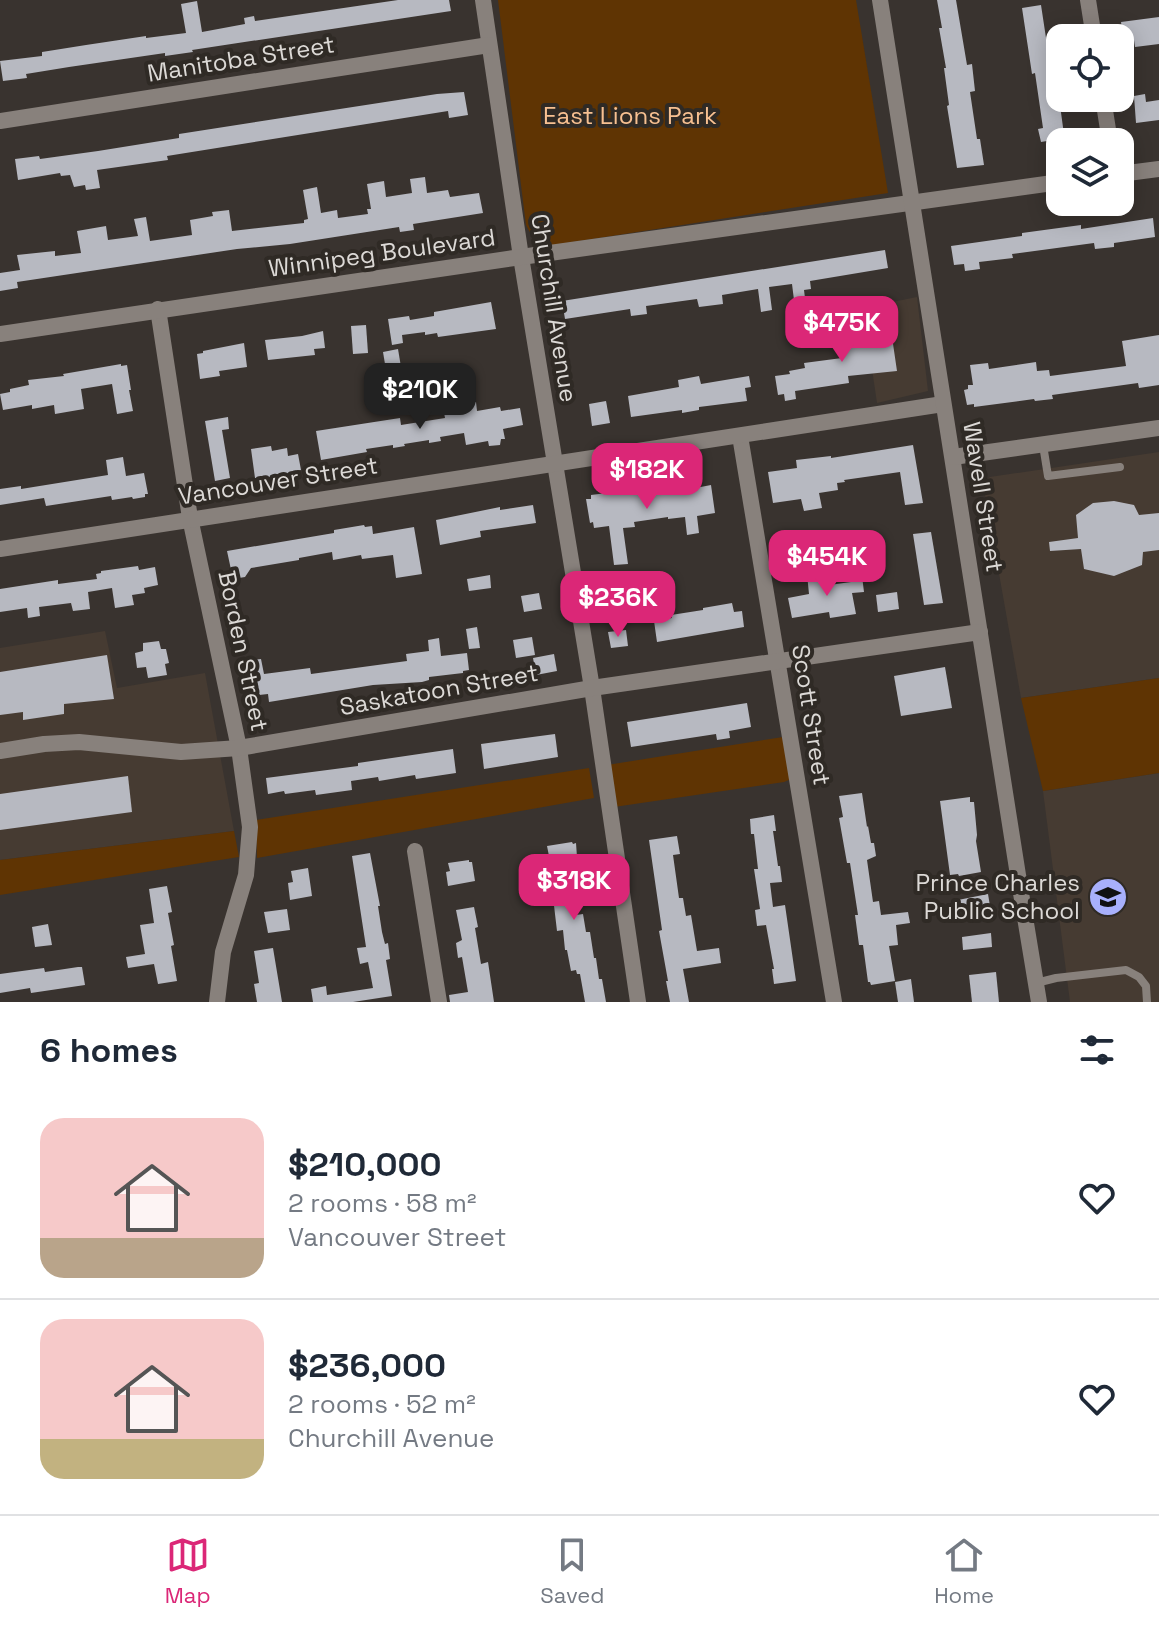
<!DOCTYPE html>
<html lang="en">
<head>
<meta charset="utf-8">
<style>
  :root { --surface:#fff; --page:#f6f6f7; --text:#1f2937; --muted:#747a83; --line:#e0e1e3; --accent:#db2777 }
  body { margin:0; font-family:"Space Grotesk",sans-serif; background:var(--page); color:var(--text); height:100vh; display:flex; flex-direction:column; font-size:30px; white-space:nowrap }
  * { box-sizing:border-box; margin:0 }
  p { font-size:26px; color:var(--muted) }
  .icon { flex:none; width:44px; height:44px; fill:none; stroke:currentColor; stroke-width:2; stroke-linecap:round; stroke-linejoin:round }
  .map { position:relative; height:1002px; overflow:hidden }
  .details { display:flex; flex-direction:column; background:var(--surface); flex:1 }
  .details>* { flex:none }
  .fabs { position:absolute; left:1046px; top:24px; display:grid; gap:16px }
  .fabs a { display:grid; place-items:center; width:88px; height:88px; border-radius:16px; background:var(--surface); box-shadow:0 4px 20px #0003; font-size:40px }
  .price { position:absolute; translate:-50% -68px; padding:0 18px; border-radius:16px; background:var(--accent); color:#fff; font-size:26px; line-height:52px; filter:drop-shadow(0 2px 4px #0008) }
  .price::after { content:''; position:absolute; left:50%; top:48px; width:24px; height:18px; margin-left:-12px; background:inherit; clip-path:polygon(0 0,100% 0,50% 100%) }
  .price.selected { background:#222; color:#fff }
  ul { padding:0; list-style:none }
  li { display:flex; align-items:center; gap:24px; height:200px; padding:0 40px }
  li+li { border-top:2px solid var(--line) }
  li span { display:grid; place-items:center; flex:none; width:224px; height:160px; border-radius:24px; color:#555 }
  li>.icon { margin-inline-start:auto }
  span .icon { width:96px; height:96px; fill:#fffc; stroke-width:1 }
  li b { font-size:34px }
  h2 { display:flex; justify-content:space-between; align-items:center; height:96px; padding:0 40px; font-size:34px }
  .tab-bar { display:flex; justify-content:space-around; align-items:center; height:112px; border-top:2px solid var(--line); background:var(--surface); font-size:22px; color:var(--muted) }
  .tab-bar a { display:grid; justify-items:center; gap:4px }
  .tab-bar .selected { color:var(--accent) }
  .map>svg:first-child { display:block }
</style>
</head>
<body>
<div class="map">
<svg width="1159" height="1002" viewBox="0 0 1159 1002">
  <rect width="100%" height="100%" fill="#39332f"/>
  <g fill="#463b32">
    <polygon points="917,297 928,391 877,403 863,308"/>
    <polygon points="1159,452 1159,678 1021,698 983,483 990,477"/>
    <polygon points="105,631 117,688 205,673 234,831 0,860 0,648"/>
    <polygon points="1159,773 1159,1002 1070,1002 1043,791"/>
  </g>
  <g fill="#5f3403">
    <polygon points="498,0 856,0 888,193 547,246 534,240 526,225"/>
    <polygon points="1159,678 1159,773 1043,791 1021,698"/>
    <polygon points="783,737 791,779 784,782 614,807 607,765"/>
    <polygon points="589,768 594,798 257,858 256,820"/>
    <polygon points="234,831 239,857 0,895 0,860"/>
  </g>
  <g fill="#b7b9c1">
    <polygon points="398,0 449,0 451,11 192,50 193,52 165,56 165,53 69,67 26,74 27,78 3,81 0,61 42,56 42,52 86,45 146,36 146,38 186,33 181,4 197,1 202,32 245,24 244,18 254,16 255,21"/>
    <polygon points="937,0 956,0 967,65 972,64 975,91 970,92 977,139 980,139 984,165 957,168 947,106 949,105 944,68 946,68 939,28 942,28"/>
    <polygon points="1041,5 1053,84 1057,83 1065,142 1060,142 1060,149 1049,151 1047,141 1041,142 1038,129 1043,128 1035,73 1032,74 1022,8"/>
    <polygon points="1159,17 1159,44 1135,47 1134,40 1124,41 1121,22"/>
    <polygon points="464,92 468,115 449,118 448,111 167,156 168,160 97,170 100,188 86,190 85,185 74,187 70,175 61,176 60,173 18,180 15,159 39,156 40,159 98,151 179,138 179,134 437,94"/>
    <polygon points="1145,94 1146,102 1159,100 1159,120 1136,123 1134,96"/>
    <polygon points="425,177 427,193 448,190 450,197 479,193 483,213 413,224 414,230 400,232 399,227 290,244 237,249 17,282 18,288 0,291 0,273 20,270 17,255 55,251 55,256 81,253 77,231 106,226 108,240 138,236 134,219 146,217 150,241 192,235 190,220 213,216 212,212 229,210 232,231 304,223 304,220 308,219 303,190 317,187 321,213 337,210 338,218 368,214 367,209 371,209 367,184 384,181 386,197 412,193 410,179"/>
    <polygon points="1153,218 1155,237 1114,243 1114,247 1095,249 1094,243 1012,254 1013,258 979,262 980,269 965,271 964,264 954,265 951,246 1022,236 1022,233 1081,225 1081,229"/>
    <polygon points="885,250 888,268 810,281 811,289 804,290 807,314 796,316 792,284 769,287 772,310 761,312 758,289 722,295 723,304 699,307 697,299 646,306 647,314 631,316 630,309 565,319 562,301"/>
    <polygon points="491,302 496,329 438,337 437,333 425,335 425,332 402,335 403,343 392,345 388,319 409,316 410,320 434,316 434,312"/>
    <polygon points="860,317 862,318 865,341 892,337 897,371 848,376 849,383 795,391 796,399 785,401 784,394 778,395 775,376 790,374 789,371 805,368 804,363 842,358 840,343 852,341 849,320"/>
    <polygon points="366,325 368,353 353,354 351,326"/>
    <polygon points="323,331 325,348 314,349 315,355 268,360 265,340 302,336"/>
    <polygon points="1159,335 1159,385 1139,388 1138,383 1052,395 1053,399 1035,401 1034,399 974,407 974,404 967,405 964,390 968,389 968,385 973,385 970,365 988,363 989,369 1036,362 1037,371 1049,370 1050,376 1126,366 1122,341"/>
    <polygon points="244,343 247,367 219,371 220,376 200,379 197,354 203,353 203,351"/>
    <polygon points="398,349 401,367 386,370 383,352"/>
    <polygon points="121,364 121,366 127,365 131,390 129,390 133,411 117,414 112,384 81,389 84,409 55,414 54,405 32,409 32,405 3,410 0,394 10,392 10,389 29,385 28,380 64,376 63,374"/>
    <polygon points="699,376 701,384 749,376 751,387 745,388 747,401 699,407 699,410 682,413 682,410 631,417 628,396 679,387 678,380"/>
    <polygon points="606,401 610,423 592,426 589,404"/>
    <polygon points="476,402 477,411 500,407 501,411 520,408 523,425 503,429 505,439 501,439 500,445 489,446 488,441 466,445 464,433 440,437 441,441 429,443 429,440 404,444 405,446 393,448 393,445 366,449 367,452 321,460 316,431 400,418 401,425 445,418 443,407"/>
    <polygon points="228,417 229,429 222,430 230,478 215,481 205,421"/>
    <polygon points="913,445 923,503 905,505 900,472 844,480 845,482 837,483 838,490 819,493 822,508 804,511 801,499 773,503 768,472 797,468 796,460 831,456 831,458"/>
    <polygon points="271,446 272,451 287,448 288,456 298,454 301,470 293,471 294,474 259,480 259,478 255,478 251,449"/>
    <polygon points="123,457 126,476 144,473 148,494 145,494 145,497 133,499 132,497 112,500 111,496 46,506 44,498 0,505 0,489 21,486 21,489 108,475 106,460"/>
    <polygon points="711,485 715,513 697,516 699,533 687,535 685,517 668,519 668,517 634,522 635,527 623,528 628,564 614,565 609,526 594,528 593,522 590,523 586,499 591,499 591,495 630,490 630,493 685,486 685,490"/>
    <polygon points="1114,501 1134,505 1139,515 1159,513 1159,550 1143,552 1142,565 1114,576 1084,569 1081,549 1050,551 1049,542 1078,538 1076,515 1093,503"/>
    <polygon points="533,505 536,523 480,531 481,537 440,545 436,520 500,507 500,510"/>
    <polygon points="364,525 365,527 372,526 373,534 414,527 422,574 396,578 393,555 362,559 361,555 333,560 332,552 299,558 299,560 251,568 245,577 233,579 227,551 334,533 334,530"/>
    <polygon points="931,532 943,603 924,605 913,534"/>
    <polygon points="138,566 139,570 155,567 158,585 144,588 145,593 132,595 134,605 115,608 112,588 88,592 90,609 73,611 71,603 39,607 40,616 28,618 27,608 0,612 0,589 58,580 58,584 97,579 96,574 101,573 101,571"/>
    <polygon points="820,572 822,586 851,582 850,578 862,576 864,592 852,593 856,614 830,618 829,612 792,618 788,598 809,594 807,574"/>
    <polygon points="490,575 491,588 469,591 467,579"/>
    <polygon points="897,592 899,609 878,612 876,595"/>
    <polygon points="539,593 542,609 524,612 521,596"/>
    <polygon points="732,603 734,612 742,611 744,627 657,642 654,621 672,618 671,615 703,610 703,608"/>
    <polygon points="477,627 480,648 469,649 466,629"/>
    <polygon points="626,630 628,646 611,648 608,632"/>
    <polygon points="532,637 535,655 516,658 513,640"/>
    <polygon points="439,638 441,656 467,653 469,670 463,671 463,673 429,677 429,680 422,682 373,685 269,702 268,694 259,695 256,677 247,678 244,661 261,659 264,674 310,668 311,674 407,661 406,654 429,651 428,640"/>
    <polygon points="159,641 161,649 166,649 169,663 165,664 167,675 148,678 146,667 137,668 135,653 143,651 143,643"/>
    <polygon points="554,654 557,671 536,675 533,658"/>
    <polygon points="107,655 114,699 64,704 64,714 23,720 23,712 0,715 0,672"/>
    <polygon points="945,667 952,708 901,716 894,676"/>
    <polygon points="747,703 751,727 729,731 730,738 717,740 716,734 631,747 627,722"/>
    <polygon points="555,734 558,757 484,769 481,744"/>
    <polygon points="453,749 456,773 416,779 415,775 379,781 378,777 351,781 352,790 316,795 315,790 285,794 284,791 268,794 266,778 358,766 358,763"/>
    <polygon points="128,776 132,812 0,830 0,794"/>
    <polygon points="862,793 867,827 868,826 871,843 874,843 876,856 867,860 873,902 879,901 881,915 908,912 910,923 896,925 898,945 889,946 895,981 871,985 870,982 868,982 863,945 859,945 855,915 858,915 850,863 847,863 839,818 843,817 839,796"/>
    <polygon points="970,797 970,802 974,802 977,835 976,841 981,872 959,876 958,874 950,875 940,801"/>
    <polygon points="774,815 776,831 773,831 778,866 780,866 782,882 770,883 773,907 785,905 796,981 774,984 772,969 774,969 766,925 757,926 755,910 760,909 754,869 758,869 754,834 751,834 750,819"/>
    <polygon points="677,836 680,854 673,855 679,898 683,898 686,916 691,915 697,951 719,948 721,963 683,969 689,1002 670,1002 666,981 668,981 659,931 662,930 649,840"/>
    <polygon points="572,842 573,844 576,843 577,857 574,859 579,888 571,890 576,915 583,914 586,932 590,932 594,958 596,958 599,979 602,979 606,1002 585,1002 580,974 577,974 576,970 571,971 567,950 565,950 563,930 557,931 553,897 557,896 547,846"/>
    <polygon points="370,853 380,906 378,906 382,932 385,944 388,943 390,959 386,960 392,996 353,1002 313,1002 311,989 326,986 327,995 373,988 368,962 360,964 357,948 366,947 352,856"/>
    <polygon points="469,860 469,862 472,862 475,881 448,886 446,872 450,871 448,863"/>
    <polygon points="308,868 312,896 290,900 288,883 293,882 291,871"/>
    <polygon points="167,886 172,912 168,913 174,945 171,946 177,981 158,984 154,964 128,968 126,957 145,954 140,925 154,923 149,889"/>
    <polygon points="988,894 991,912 961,918 958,900"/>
    <polygon points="474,907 478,927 475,928 481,964 488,962 494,1002 450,1002 449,995 468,992 462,957 458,958 456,943 462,940 456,910"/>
    <polygon points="287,909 290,930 268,933 264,912"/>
    <polygon points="48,924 52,945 35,947 32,927"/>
    <polygon points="991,933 992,947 963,950 962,937"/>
    <polygon points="273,948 282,1002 257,1002 254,984 259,983 254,951"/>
    <polygon points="78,967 82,967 85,985 31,993 30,988 0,993 0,974 44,968 45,972"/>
    <polygon points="996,972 999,1002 972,1002 969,975"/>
    <polygon points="911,979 914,1002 898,1002 895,982"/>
  </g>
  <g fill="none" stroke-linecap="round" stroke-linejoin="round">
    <g stroke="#88817c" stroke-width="8">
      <polyline points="1043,445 1048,476 1120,467"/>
      <polyline points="1036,983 1056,978 1126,970 1139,977 1146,986 1147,1002"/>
    </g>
    <g stroke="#88817c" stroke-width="16">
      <polyline points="483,0 521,257 592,688 638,1002"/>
      <polyline points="1088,0 1094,38"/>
      <polyline points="1103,98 1110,142"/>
      <polyline points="0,121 489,45"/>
      <polyline points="1120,174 1159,169"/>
      <polyline points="158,309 190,518 239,748 250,827 246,875 223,952 217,1002"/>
      <polyline points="0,334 521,257 1060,182"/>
      <polyline points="740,436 834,1002"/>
      <polyline points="0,549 943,404"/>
      <polyline points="415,851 439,1002"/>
    </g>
    <g stroke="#88817c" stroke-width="16">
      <polyline points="880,0 1018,875 1039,1002"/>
      <polyline points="953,457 1159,428"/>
      <polyline points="0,751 44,744 79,742 181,752 239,748 592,688 980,632"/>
    </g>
  </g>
  <defs>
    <g id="school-disc" transform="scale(2)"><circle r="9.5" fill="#a8b0fc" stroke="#2f2a25"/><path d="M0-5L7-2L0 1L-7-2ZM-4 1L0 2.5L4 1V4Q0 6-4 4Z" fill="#111"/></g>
  </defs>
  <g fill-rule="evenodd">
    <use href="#school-disc" x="1108" y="897"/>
  </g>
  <g text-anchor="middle" stroke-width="8" stroke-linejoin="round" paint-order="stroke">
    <g font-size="24" fill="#dcd9d6" stroke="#2f2a25">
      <text transform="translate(241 59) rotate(-9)" y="8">Manitoba Street</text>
      <text transform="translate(382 253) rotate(-8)" y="8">Winnipeg Boulevard</text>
      <text transform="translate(554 308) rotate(81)" y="8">Churchill Avenue</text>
      <text transform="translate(278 481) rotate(-9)" y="8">Vancouver Street</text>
      <text transform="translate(983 497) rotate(81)" y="8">Wavell Street</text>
      <text transform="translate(243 651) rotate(78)" y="8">Borden Street</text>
      <text transform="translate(439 690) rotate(-10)" y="8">Saskatoon Street</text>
      <text transform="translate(811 715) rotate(81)" y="8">Scott Street</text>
    </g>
    <g font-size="24" fill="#f7c091" stroke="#2f2a25">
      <text x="630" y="124">East Lions Park</text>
    </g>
    <g font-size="24" fill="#dcd9d6" stroke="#2f2a25" text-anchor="end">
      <text x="1080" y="891">Prince Charles<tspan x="1080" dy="28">Public School</tspan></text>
    </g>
  </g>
</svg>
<div class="fabs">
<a><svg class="icon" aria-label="locate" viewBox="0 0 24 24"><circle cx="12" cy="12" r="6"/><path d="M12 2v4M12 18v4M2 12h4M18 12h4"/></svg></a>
<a><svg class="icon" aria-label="layers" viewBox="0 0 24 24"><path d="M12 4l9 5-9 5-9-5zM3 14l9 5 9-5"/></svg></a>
</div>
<b class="price" style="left:842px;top:364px">$475K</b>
<b class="price selected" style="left:420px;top:431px">$210K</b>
<b class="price" style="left:647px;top:511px">$182K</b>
<b class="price" style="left:827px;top:598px">$454K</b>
<b class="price" style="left:618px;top:639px">$236K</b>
<b class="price" style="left:574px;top:922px">$318K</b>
</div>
<section class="details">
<h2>6 homes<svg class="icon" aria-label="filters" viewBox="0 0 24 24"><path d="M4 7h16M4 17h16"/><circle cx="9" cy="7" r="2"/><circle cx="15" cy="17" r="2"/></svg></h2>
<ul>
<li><span style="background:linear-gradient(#f6c9c9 75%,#b9a48a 0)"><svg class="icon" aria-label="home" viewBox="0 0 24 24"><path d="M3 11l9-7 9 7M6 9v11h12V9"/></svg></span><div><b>$210,000</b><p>2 rooms · 58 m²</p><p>Vancouver Street</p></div><svg class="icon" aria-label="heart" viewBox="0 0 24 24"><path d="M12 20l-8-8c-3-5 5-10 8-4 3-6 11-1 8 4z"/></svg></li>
<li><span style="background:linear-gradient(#f6c9c9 75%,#c2b280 0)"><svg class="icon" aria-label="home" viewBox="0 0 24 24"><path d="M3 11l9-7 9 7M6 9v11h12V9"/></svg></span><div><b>$236,000</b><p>2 rooms · 52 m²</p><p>Churchill Avenue</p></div><svg class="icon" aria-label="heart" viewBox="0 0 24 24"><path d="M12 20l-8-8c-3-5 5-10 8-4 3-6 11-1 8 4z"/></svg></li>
</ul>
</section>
<nav class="tab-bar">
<a class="selected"><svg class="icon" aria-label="map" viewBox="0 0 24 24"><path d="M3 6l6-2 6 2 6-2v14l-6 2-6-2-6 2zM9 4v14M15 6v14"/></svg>Map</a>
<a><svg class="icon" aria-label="saved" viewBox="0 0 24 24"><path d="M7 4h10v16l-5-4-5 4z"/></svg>Saved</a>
<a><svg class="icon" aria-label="home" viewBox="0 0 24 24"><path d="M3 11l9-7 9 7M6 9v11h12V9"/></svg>Home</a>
</nav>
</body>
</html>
